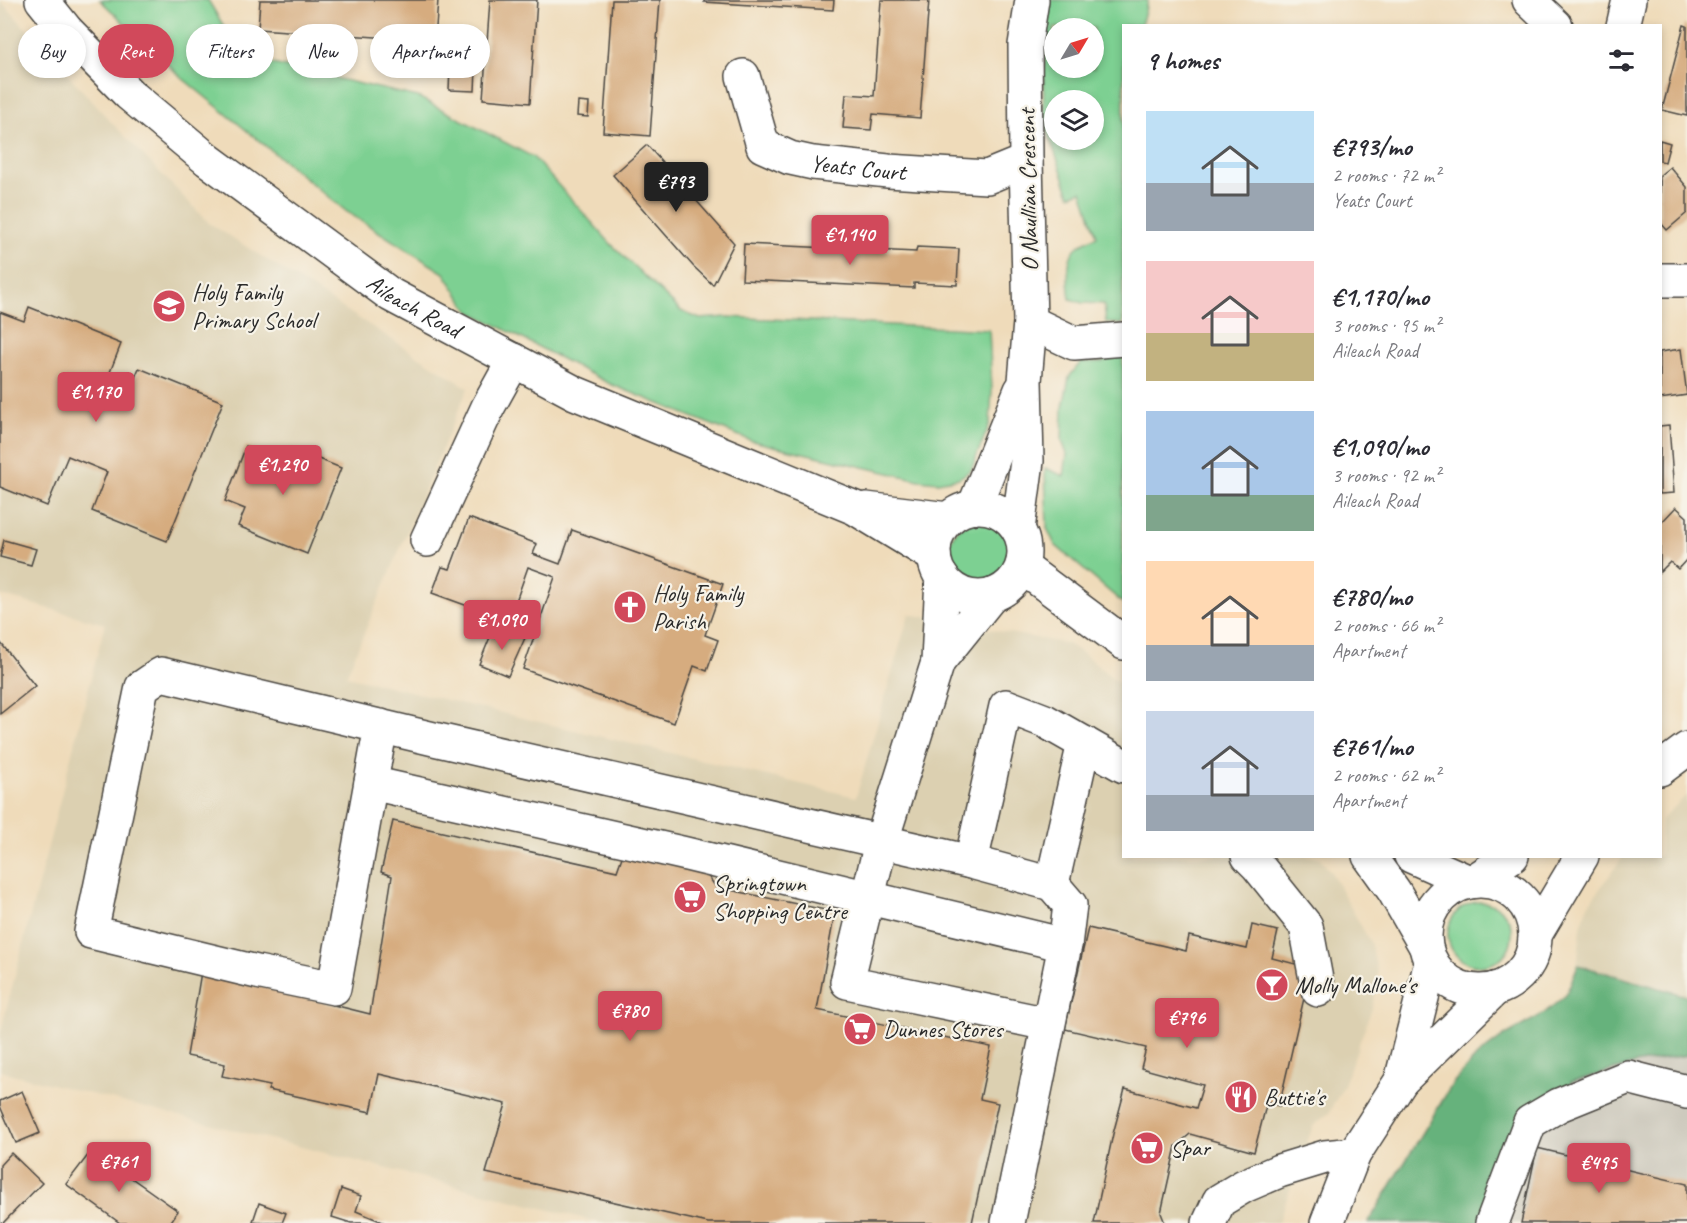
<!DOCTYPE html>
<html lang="en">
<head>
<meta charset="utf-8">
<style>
  :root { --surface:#fff; --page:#f7f7f7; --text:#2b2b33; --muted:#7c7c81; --accent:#d1495b }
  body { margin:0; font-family:Caveat,sans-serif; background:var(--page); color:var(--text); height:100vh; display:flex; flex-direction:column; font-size:22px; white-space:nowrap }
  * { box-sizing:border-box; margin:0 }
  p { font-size:20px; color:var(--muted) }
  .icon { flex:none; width:33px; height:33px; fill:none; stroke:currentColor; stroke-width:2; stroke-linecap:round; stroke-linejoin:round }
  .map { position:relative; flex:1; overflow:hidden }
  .sheet { position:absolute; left:1122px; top:24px; width:540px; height:834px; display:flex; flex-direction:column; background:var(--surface); border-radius:0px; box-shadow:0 3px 9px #0003 }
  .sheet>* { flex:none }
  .hud { position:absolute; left:18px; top:24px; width:570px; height:54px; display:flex; gap:12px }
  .needle { width:39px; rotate:52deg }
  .fabs { position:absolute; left:1044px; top:18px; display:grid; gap:12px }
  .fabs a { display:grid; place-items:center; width:60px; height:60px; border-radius:50%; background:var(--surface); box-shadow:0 3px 9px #0003; font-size:30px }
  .price { position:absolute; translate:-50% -51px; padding:0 14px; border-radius:6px; background:var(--accent); color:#fff; font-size:20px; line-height:39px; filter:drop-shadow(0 2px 3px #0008) }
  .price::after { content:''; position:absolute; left:50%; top:36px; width:18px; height:14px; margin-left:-9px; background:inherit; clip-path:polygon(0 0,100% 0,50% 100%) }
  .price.active { background:#222; color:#fff }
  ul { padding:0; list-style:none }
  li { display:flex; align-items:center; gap:18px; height:150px; padding:0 24px }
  li span { display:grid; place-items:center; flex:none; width:168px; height:120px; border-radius:0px; color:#555 }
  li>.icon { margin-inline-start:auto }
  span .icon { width:72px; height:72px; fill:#fffc; stroke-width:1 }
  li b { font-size:26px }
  h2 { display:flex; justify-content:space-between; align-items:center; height:72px; padding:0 24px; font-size:26px }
  .chip { padding:0 21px; border-radius:27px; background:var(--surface); box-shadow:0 3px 9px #0003; font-size:21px; line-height:54px }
  .chip.active { background:var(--accent); color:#fff }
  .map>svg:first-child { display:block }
</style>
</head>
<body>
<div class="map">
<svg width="1687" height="1223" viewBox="0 0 1687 1223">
  <rect width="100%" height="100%" fill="#f7f3e8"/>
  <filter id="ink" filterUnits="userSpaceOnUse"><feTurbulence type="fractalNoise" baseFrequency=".0167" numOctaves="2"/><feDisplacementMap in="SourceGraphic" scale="12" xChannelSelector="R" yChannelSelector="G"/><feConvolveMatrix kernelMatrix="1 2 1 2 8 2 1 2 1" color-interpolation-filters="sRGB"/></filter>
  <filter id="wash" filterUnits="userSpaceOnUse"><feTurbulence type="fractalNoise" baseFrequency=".008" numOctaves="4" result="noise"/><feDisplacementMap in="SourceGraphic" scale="24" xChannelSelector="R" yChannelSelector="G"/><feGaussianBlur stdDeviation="1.35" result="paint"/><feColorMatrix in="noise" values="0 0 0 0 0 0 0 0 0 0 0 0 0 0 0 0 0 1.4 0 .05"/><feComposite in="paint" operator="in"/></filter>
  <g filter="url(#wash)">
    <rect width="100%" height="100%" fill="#efdbba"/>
    <g fill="#dcd0b1">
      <polygon points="0,0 112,123 209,223 468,388 346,676 856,797 909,614 1068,644 1085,655 1123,687 1124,856 1319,857 1331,872 1370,942 1378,974 1372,1008 1344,1085 1329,1113 1313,1126 1278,1223 602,1223 0,1071 0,1034 105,624 0,595"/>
      <polygon points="1687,795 1687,998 1577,967 1581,927 1588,905 1623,857 1660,856 1661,820"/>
    </g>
    <polygon fill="#c8c4b8" points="1577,967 1687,998 1687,1223 1368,1223 1453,1083 1477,1056 1504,1036 1543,1014 1566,995"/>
    <g fill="#7dd092" stroke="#547e5e" stroke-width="1.5" fill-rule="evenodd">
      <polygon points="100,0 208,0 242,57 418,97 533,157 612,245 681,311 700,319 728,317 989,330 992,390 990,423 971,470 959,478 938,482 919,480 752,441 610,384 469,311 444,273 347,212 182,78"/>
      <path d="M1041,0h107l-7,25 -17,1 -1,298 -17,-1 -2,-19 -22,-1 -12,-4c-2,-14 -5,-40 6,-51 6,-5 14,-9 21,-12l-15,-45 -12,4 -27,-76 2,-82 4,-25zM1054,28h40v40h-40zM1054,100h40v40h-40z"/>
      <polygon points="1123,353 1123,603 1055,545 1047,528 1045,468 1064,476 1067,454 1062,441 1063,407 1069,377 1081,362 1102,362"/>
      <circle cx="980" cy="553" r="32"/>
      <circle cx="1480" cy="934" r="32"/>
    </g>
    <polygon fill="#66b27c" stroke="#486e54" stroke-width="1.5" points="1578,965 1687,996 1687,1055 1639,1063 1571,1082 1478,1223 1368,1223 1453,1083 1477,1056 1504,1036 1543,1014 1566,995"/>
    <g id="blocks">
      <g fill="#d6ac7f">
        <polygon points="260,0 438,0 435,41 258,29"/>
        <polygon points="490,0 537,0 530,103 483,99"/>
        <polygon points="612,0 660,0 650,136 603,132"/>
        <polygon points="704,0 834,0 833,10 704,2"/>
        <polygon points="881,0 929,0 920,118 873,114 871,130 843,128 846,94 874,96"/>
        <polygon points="1684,25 1687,26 1687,116 1662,110"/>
        <polygon points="450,67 476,69 475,91 449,90"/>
        <polygon points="578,102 589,103 588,117 577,116"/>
        <polygon points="1660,140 1670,143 1665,162 1660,161"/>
        <polygon points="647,145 734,243 713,285 693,266 613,175"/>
        <polygon points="1670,167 1687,187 1687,213 1667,230 1660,222 1660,175"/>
        <polygon points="744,244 916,252 917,247 959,249 957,285 914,283 914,288 742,280"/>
        <polygon points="29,307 121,344 103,390 126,399 139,368 223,402 167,541 92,511 107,472 68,456 47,506 0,487 0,312 24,321"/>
        <polygon points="1681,349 1687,395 1660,399 1660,352"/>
        <polygon points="1669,425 1674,493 1660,494 1660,426"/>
        <polygon points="246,446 286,462 291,448 341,468 307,554 238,526 245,509 225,501"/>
        <polygon points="1676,507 1687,517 1687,559 1678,569 1670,562 1660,572 1660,524"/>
        <polygon points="469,518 537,544 533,554 560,564 572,530 723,584 705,635 718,640 707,671 694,666 674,723 523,669 555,577 528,567 509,621 432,593 442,567 450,569"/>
        <polygon points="4,540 36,549 31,565 0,557"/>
        <polygon points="495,625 525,638 508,676 479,664"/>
        <polygon points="0,642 35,686 0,714"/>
        <polygon points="393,821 617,871 623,854 704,871 716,887 835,912 817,1010 991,1047 980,1099 998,1103 972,1223 708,1223 486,1173 506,1104 379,1074 371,1112 268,1090 270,1086 222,1076 225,1064 187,1056 201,972 370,1014 392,876 381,872"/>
        <polygon points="1252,925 1278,931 1272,958 1311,968 1279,1106 1267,1102 1254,1152 1190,1134 1176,1146 1161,1213 1165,1223 1094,1223 1113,1134 1125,1089 1196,1108 1203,1085 1141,1068 1146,1048 1065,1029 1088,928 1186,951 1189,936 1247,949"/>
        <polygon points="22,1091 40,1133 16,1143 0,1106 0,1101"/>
        <polygon points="1537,1148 1687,1184 1687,1223 1521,1223"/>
        <polygon points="92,1150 178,1211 170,1223 120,1223 66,1184"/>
        <polygon points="11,1153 42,1183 3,1223 0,1223 0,1165"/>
        <polygon points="341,1189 361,1196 356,1211 385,1223 351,1223 332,1217"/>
        <polygon points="259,1203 286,1213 282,1223 253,1221"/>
      </g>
    </g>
  </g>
  <g filter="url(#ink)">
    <use href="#blocks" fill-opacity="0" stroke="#484540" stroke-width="1.5"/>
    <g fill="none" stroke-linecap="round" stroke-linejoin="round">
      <g stroke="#484540" stroke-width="36">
        <g id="minor">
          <path id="s1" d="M42,0l25,31 62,63 79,66 183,135 184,98 280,115 79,48"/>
          <polyline points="1529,0 1556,26"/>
          <polyline points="1623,26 1629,0"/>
          <path id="s2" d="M743,76l20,70 27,12 23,5 75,8 99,6 39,-16"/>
          <polyline points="1661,280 1687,280"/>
          <polyline points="1030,322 1074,343 1124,339"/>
          <circle cx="979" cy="552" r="45"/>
          <polyline points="974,507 1021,390"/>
          <polyline points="866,509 948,519"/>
          <polyline points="1018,529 1027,461 1025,381 1030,322 1026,161 1025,45 1032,0"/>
          <polyline points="427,540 488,407 514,360"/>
          <polyline points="1022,567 1124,643"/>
          <polyline points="942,577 938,662 881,843 847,982 1048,1024"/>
          <polyline points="938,662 992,595"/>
          <path d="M381,726l-47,262 -77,-16 -166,-40 51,-245 19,-13c92,22 185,44 277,66l533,122 81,22 32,-141"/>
          <polyline points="371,783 682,853 1065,945"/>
          <polyline points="1248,856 1257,865 1306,926 1318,990"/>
          <polyline points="1369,856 1394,891 1425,945"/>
          <polyline points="1411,856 1469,882"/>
          <polyline points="971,862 1006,706 1045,721 1124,766"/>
          <polyline points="1008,1223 1065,945 1070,905 1052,884"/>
          <polyline points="1209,1223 1219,1201 1244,1186 1279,1171 1325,1157 1354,1154"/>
          <polyline points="1492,1223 1530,1122 1559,1105 1628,1077 1687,1092"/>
        </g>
      </g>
      <g stroke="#484540" stroke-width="36">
        <g id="major">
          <polyline points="1660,769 1687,749"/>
          <polyline points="1475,880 1512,856"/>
          <circle cx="1480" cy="936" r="55"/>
          <polyline points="1536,933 1582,856"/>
          <polyline points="1401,1081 1431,962"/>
          <polyline points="1327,1223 1354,1154 1401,1081 1495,989"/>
        </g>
      </g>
      <use href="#minor" stroke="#fff" stroke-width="33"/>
      <use href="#major" stroke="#fff" stroke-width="33"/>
    </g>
  </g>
  <defs>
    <g id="school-disc" transform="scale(1.725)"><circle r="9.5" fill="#d1495b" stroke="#f7f3e8"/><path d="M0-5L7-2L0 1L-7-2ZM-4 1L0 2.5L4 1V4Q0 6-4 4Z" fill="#fff"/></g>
    <g id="church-disc" transform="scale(1.725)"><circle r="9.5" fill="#d1495b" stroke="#f7f3e8"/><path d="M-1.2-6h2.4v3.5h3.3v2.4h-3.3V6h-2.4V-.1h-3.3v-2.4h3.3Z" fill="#fff"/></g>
    <g id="supermarket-disc" transform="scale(1.725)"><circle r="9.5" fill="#d1495b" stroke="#f7f3e8"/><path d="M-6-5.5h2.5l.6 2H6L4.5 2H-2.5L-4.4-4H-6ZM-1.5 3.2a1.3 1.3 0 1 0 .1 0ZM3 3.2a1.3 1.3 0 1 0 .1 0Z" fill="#fff"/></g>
    <g id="bar-disc" transform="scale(1.725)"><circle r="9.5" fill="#d1495b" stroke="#f7f3e8"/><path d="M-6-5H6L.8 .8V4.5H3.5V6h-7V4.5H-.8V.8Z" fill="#fff"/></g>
    <g id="restaurant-disc" transform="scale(1.725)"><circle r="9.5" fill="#d1495b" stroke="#f7f3e8"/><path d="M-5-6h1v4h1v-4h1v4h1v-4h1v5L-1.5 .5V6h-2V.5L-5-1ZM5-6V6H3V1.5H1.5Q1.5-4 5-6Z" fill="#fff"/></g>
  </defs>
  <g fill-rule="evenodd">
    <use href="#school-disc" x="169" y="306"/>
    <use href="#church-disc" x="630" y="607"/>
    <use href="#supermarket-disc" x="690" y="897"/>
    <use href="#bar-disc" x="1272" y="985"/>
    <use href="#supermarket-disc" x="860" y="1029"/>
    <use href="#restaurant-disc" x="1241" y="1097"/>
    <use href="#supermarket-disc" x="1147" y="1148"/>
  </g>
  <g text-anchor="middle" stroke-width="4.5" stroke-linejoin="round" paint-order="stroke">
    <g font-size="24" fill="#2b2b2b" stroke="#f7f3e8">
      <text dy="8" stroke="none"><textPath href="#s2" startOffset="171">Yeats Court</textPath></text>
      <text transform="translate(1028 190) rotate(-91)" y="8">O Naullian Crescent</text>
      <text dy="8" stroke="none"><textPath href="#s1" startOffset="484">Aileach Road</textPath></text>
    </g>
    <g font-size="24" fill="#2b2b2b" stroke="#f7f3e8" text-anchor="start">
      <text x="192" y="300">Holy Family<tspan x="192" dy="28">Primary School</tspan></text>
      <text x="653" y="601">Holy Family<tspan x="653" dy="28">Parish</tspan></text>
      <text x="713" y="891">Springtown<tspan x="713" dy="28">Shopping Centre</tspan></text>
      <text x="1295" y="993">Molly Mallone's</text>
      <text x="883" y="1037">Dunnes Stores</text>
      <text x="1264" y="1105">Buttie's</text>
      <text x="1170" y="1156">Spar</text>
    </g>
  </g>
</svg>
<div class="fabs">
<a><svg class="needle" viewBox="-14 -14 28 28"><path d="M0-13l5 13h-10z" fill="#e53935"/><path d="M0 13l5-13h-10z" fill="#7c7c81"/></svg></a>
<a><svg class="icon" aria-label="layers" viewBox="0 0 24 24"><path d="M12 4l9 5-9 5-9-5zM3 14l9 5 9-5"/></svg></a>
</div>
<b class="price active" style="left:676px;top:213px">€793</b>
<b class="price" style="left:850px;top:266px">€1,140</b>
<b class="price" style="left:96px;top:423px">€1,170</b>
<b class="price" style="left:283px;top:496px">€1,290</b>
<b class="price" style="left:502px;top:651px">€1,090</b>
<b class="price" style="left:630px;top:1042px">€780</b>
<b class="price" style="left:1187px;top:1049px">€796</b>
<b class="price" style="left:119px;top:1193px">€761</b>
<b class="price" style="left:1599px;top:1194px">€495</b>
<div class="hud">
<a class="chip">Buy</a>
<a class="chip active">Rent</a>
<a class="chip">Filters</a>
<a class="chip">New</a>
<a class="chip">Apartment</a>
</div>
<section class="sheet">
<h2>9 homes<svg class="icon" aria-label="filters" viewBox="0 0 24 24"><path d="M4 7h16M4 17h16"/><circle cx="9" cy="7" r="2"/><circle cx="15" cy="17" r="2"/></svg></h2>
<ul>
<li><span style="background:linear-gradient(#bfe0f5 60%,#9aa5b1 0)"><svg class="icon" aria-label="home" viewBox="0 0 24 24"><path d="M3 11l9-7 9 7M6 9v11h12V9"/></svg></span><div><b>€793/mo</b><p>2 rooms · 72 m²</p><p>Yeats Court</p></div></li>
<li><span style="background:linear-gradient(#f6c9c9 60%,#c2b280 0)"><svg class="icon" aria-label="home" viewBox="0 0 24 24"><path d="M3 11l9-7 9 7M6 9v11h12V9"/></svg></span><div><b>€1,170/mo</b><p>3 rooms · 95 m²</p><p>Aileach Road</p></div></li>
<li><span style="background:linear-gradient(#a9c7e8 70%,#7fa58c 0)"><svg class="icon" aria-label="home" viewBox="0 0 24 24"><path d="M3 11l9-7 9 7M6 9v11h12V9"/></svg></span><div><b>€1,090/mo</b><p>3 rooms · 92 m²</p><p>Aileach Road</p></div></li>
<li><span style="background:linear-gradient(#ffd9b3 70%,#9aa5b1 0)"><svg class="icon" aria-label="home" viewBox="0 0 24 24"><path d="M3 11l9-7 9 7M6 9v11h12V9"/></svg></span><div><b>€780/mo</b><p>2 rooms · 66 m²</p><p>Apartment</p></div></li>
<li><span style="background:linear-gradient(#c9d6e8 70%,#9aa5b1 0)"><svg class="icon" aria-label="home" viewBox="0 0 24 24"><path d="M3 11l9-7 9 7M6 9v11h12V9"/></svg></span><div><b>€761/mo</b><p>2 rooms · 62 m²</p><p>Apartment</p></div></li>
</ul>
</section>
</div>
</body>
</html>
